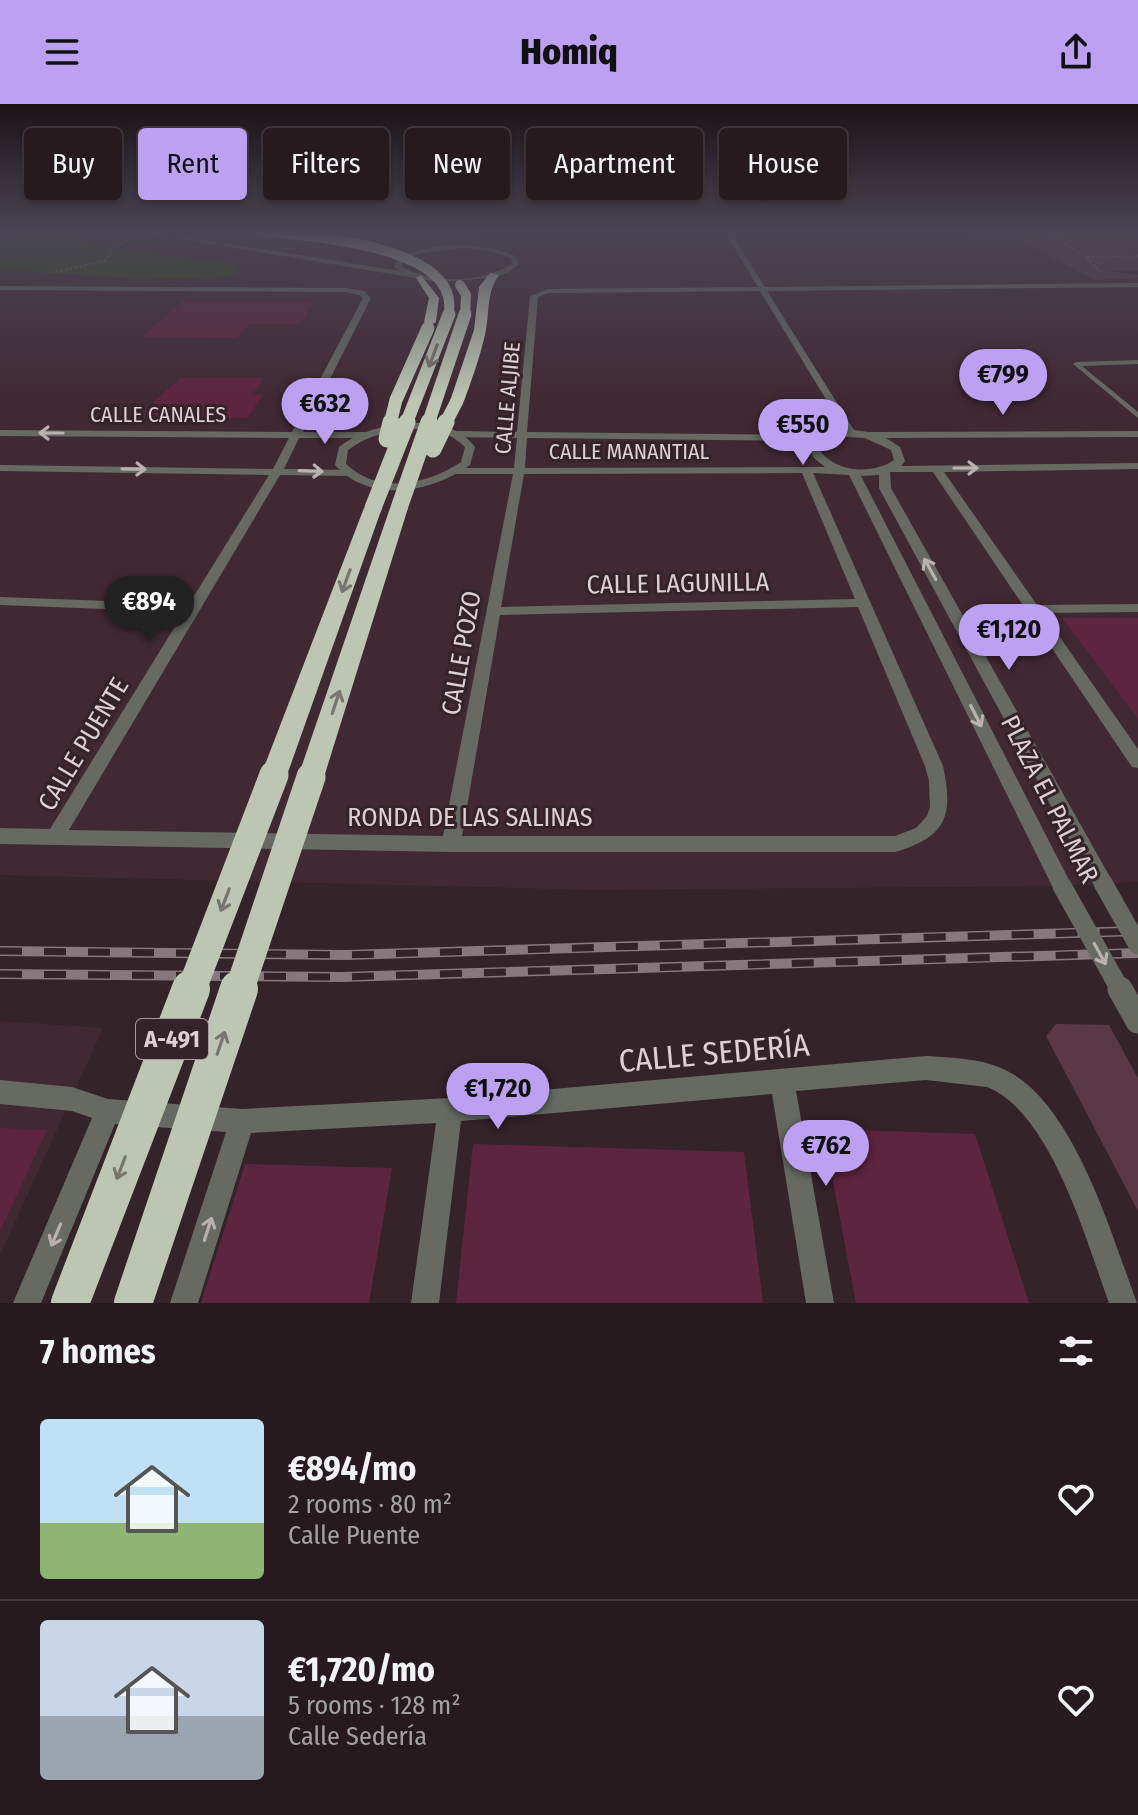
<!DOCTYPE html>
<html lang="en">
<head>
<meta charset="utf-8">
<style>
  :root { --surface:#271a1f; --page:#33272c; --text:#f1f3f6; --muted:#a4a1a4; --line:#43383d; --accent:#bca0f2 }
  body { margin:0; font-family:"Fira Sans Condensed",sans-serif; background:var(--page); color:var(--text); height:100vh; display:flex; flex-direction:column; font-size:30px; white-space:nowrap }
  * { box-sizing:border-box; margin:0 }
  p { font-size:26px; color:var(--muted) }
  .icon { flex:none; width:44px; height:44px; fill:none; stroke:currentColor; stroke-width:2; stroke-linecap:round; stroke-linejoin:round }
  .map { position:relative; height:1199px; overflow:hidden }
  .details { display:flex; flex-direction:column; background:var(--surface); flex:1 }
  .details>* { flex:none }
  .top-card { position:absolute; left:24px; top:24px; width:1090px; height:72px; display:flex; gap:16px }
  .price { position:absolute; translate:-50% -68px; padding:0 18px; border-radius:28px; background:var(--accent); color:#111; font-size:26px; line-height:52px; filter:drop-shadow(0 2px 4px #0008) }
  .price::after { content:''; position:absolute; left:50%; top:48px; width:24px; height:18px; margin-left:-12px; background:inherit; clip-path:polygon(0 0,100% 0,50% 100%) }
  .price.selected { background:#222; color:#fff }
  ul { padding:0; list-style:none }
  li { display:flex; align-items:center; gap:24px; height:200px; padding:0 40px }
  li+li { border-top:2px solid var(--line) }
  li span { display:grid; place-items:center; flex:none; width:224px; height:160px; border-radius:8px; color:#555 }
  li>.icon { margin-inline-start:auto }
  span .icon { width:96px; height:96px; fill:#fffc; stroke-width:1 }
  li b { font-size:34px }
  h2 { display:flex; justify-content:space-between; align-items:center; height:96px; padding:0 40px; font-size:34px }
  .tag { padding:0 28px; border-radius:8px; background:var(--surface); box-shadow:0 2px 6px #0004,0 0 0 2px var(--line); font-size:28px; line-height:72px }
  .tag.selected { background:var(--accent); color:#111 }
  header { display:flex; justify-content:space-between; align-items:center; height:104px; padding:0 40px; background:var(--accent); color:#111; font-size:36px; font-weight:800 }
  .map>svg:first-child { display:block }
</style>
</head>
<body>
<header><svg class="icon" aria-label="menu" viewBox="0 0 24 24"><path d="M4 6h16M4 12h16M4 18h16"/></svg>Homiq<svg class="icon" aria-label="share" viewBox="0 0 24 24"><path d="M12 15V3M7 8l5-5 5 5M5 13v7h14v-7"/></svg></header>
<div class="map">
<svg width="1138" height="1199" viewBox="0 0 1138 1199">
  <rect width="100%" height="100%" fill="#342329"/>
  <g fill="#412933">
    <polygon points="0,127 1028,127 1065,152 1138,174 1138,778 1062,782 596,786 0,771"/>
    <polygon points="0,917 103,924 0,1151"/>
  </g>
  <g fill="#5b3846">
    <polygon points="1003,127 1138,127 1138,167 1109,167 1138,171 1138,174 1095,176"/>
    <polygon points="1056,920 1109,921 1138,974 1138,1107 1046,932"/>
  </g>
  <path fill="#324b11" d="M57,132c21,1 29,8 49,12l127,15 7,7c-23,21 -199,-1 -240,1v-32z"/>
  <g fill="#5e253f">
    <polygon points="183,197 315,197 300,220 249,220 237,234 141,233"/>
    <polygon points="180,274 264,274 252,291 264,290 247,314 140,311"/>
    <polygon points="1062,514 1138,514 1138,614"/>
    <polygon points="0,1024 47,1026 0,1127"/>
    <polygon points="823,1025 975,1030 1029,1199 856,1199"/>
    <polygon points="473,1040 744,1048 763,1199 456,1199"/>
    <polygon points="245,1060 392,1064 369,1199 201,1199"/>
  </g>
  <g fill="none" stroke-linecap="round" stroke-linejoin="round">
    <g stroke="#736469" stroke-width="2" stroke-dasharray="3 2" stroke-linecap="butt">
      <polyline points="82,127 124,134"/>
      <polyline points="1043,127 1086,153 1101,168"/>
      <polyline points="1087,153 1138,152"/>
      <polyline points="55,168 105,157 114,142 129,136"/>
    </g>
    <polygon fill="#666a63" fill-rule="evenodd" points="1138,256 1138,260 1082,262 1138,308 1138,314 1073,260 1076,258"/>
    <g fill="#666a63" fill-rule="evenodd">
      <path d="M440,127l53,3h233l-2,-3h6l2,3h236l20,-3 -20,7h-234l31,49 373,-4v4l-371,4 87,139 14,2 270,-1v6l-252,1 14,9 5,14 -4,5 237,-3v6l-194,3 93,133 101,-1v8l-95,1 95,136v19l-6,-1 -199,-295h-43l1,16 219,389 3,6 -3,6 -7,3 -7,-3 -217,-401v-13l-18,1 208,404 3,6 -3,6 -7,3 -7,-3 -206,-417 -36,-2 130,293c11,50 3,71 -48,86h-444l-451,-8v-16l50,1 134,-217 -184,-7v-8l189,7 80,-129 -269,-4v-6l273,4 16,-31 -289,-2v-6l292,2 71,-134 -4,-3 -14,-3 -345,-2v-4l345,2 19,3 7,7 -68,134h61l5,3 -5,3h-65l-15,31 62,1 6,3 -6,3 -66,-1 -211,355 374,6 70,-362h-56l-6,-3 6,-3h57l3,-30 -59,-1 -5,-3 5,-3 59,1 13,-136 18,-7 210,-2 -30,-49h-235zM760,187l84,138 -27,6 -290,-3 11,-135 11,-4zM833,332l32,2 26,12 3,10c-23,16 -63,12 -77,-14l5,-6zM527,334l283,3 -3,5 7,12 11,9 -300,1zM802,369l53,126 -354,8 23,-133zM858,503l67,159 4,15 1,26 -3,9 -11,12 -21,8h-433l38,-221z"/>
      <path d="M926,952c29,2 59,2 85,17 65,37 101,163 126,230h-28c-22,-60 -58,-191 -122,-216l-61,-7 -130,11 38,212h-28l-34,-209 -311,27 -22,182h-28l25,-180 -185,10 -53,170h-28l56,-171 -111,-8 -74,179h-28l79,-185 -20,-7 -72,-7v-24l72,7 36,12 134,10 208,-11z"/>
    </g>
    <g fill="#666a63" fill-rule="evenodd">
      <polygon points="0,127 11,127 0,130"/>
      <path d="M134,127h15l251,40 -6,-4 4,-9c38,-17 79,-17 118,-2l2,9 -11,8 -16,5 -52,4zM465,144l26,3 20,7 1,6c-31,19 -80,21 -111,2l2,-6 17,-7z"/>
      <path d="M418,319c24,0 43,6 57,24l-5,18c-39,28 -100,39 -135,0l4,-18c24,-18 50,-23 79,-24zM418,325c19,0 34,5 47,18l-4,15c-35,23 -82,33 -115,2l2,-14c22,-16 44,-20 70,-21z"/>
    </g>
    <g fill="#bcc6b3" fill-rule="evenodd">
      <path d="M490,169l9,2c-13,17 -9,38 -14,60 -5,22 -13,44 -21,66l-7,4 -5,-1 -2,-3 24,-71 5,-43z"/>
      <polygon points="421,171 439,194 436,218 430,222 424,218 429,194 416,174"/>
      <polygon points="373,399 382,404 287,671 283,678 274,681 265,678 261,671 364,404"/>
      <polygon points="399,399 408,404 324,673 320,680 311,683 302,680 298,673 390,404"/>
    </g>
    <g stroke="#86787d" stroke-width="10">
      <g id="rail">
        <polyline points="0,847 346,851 1138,827"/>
        <polyline points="0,870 341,873 1138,849"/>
      </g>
    </g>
    <use href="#rail" stroke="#342329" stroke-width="7" stroke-dasharray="22" stroke-linecap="butt"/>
    <g stroke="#666a63" stroke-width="19">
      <polyline points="1103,779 1138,841"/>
      <polyline points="1062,782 1121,887"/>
    </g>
    <polyline stroke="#666a63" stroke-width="25" points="1120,885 1138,917"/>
    <g stroke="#bcc6b3" stroke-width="10">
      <path d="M259,127c44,5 207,13 189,85"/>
      <polyline points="460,181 466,191 465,212"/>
    </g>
    <g stroke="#bcc6b3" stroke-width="13">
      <polyline points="390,320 396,296 428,224"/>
      <polyline points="406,320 449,210"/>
      <polyline points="428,320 465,210"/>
      <polyline points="445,320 457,297"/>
    </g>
    <g stroke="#bcc6b3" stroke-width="17">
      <polyline points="387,335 391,318"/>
      <polyline points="433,345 446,318"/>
      <polyline points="373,404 407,318"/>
      <polyline points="399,404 429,318"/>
    </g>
    <g stroke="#bcc6b3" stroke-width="29">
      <polyline points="191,887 274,671"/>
      <polyline points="239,887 311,673"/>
    </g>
    <g stroke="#bcc6b3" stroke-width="38">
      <polyline points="70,1199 191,885"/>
      <polyline points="133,1199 239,885"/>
    </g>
  </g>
  <defs><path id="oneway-shaft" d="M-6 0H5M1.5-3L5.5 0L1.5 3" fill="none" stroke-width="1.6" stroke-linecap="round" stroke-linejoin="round" transform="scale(2)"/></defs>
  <g stroke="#78746e">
    <use href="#oneway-shaft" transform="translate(433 252) rotate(111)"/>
    <use href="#oneway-shaft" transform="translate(346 477) rotate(110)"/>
    <use href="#oneway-shaft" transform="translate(336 598) rotate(-72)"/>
    <use href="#oneway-shaft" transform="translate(225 796) rotate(111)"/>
    <use href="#oneway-shaft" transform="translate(221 939) rotate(-71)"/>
    <use href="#oneway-shaft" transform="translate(121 1064) rotate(111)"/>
  </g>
  <g stroke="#b9b1b2">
    <use href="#oneway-shaft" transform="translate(51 329) rotate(-180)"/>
    <use href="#oneway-shaft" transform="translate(966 364)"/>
    <use href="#oneway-shaft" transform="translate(134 365) rotate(1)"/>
    <use href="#oneway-shaft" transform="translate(311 367) rotate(2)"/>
    <use href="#oneway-shaft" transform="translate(930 465) rotate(-119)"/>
    <use href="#oneway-shaft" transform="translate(976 612) rotate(63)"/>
    <use href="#oneway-shaft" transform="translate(1100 850) rotate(61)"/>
    <use href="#oneway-shaft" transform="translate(208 1125) rotate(-72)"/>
    <use href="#oneway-shaft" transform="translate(56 1131) rotate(113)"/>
  </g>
  <linearGradient id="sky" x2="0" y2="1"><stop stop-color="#1d1317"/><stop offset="0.43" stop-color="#4a4554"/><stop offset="1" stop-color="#4a4554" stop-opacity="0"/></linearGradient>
  <rect width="1138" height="295" fill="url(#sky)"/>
  <g text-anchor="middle" stroke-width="6" stroke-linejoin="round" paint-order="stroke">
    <g font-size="22" fill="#dcd0d4" stroke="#342329">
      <text transform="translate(507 294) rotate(-85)" y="8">CALLE ALJIBE</text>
      <text x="158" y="318">CALLE CANALES</text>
      <text x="629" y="355">CALLE MANANTIAL</text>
    </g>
    <rect fill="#342329" stroke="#aa9ca1" stroke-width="2" x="136" y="915" width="72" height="40" rx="6"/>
    <g font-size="24" font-weight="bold" fill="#dcd0d4">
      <text x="172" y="943">A-491</text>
    </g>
    <g font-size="26" fill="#dcd0d4" stroke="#342329">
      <text transform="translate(678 479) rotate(-1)" y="9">CALLE LAGUNILLA</text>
      <text transform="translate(461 549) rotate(-80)" y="9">CALLE POZO</text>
      <text transform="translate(83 640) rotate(-59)" y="9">CALLE PUENTE</text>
      <text transform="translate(1050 695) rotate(63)" y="9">PLAZA EL PALMAR</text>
      <text x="470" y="722">RONDA DE LAS SALINAS</text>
    </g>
    <g font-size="32" fill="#dcd0d4" stroke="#342329">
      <text transform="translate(714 949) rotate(-5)" y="11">CALLE SEDERÍA</text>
    </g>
  </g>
</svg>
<b class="price" style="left:1003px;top:313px">€799</b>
<b class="price" style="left:325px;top:342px">€632</b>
<b class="price" style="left:803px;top:363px">€550</b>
<b class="price selected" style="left:149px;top:540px">€894</b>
<b class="price" style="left:1009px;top:568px">€1,120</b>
<b class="price" style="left:498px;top:1027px">€1,720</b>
<b class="price" style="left:826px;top:1084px">€762</b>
<div class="top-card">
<a class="tag">Buy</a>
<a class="tag selected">Rent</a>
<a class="tag">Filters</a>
<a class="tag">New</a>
<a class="tag">Apartment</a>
<a class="tag">House</a>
</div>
</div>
<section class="details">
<h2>7 homes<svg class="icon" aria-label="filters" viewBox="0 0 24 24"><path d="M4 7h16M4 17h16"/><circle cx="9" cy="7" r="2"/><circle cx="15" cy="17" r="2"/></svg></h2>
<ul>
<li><span style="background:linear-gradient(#bfe0f5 65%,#8fb573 0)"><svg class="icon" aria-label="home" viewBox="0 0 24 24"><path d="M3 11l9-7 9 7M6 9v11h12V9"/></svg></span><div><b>€894/mo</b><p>2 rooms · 80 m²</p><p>Calle Puente</p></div><svg class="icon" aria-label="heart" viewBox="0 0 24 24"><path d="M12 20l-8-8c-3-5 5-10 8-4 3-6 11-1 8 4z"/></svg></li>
<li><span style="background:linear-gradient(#c9d6e8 60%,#9aa5b1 0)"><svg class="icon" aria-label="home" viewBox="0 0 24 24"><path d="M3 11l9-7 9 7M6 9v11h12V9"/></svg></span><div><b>€1,720/mo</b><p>5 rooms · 128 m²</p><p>Calle Sedería</p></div><svg class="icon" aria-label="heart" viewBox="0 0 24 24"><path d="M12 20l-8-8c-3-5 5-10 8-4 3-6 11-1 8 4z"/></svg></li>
</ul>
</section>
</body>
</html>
